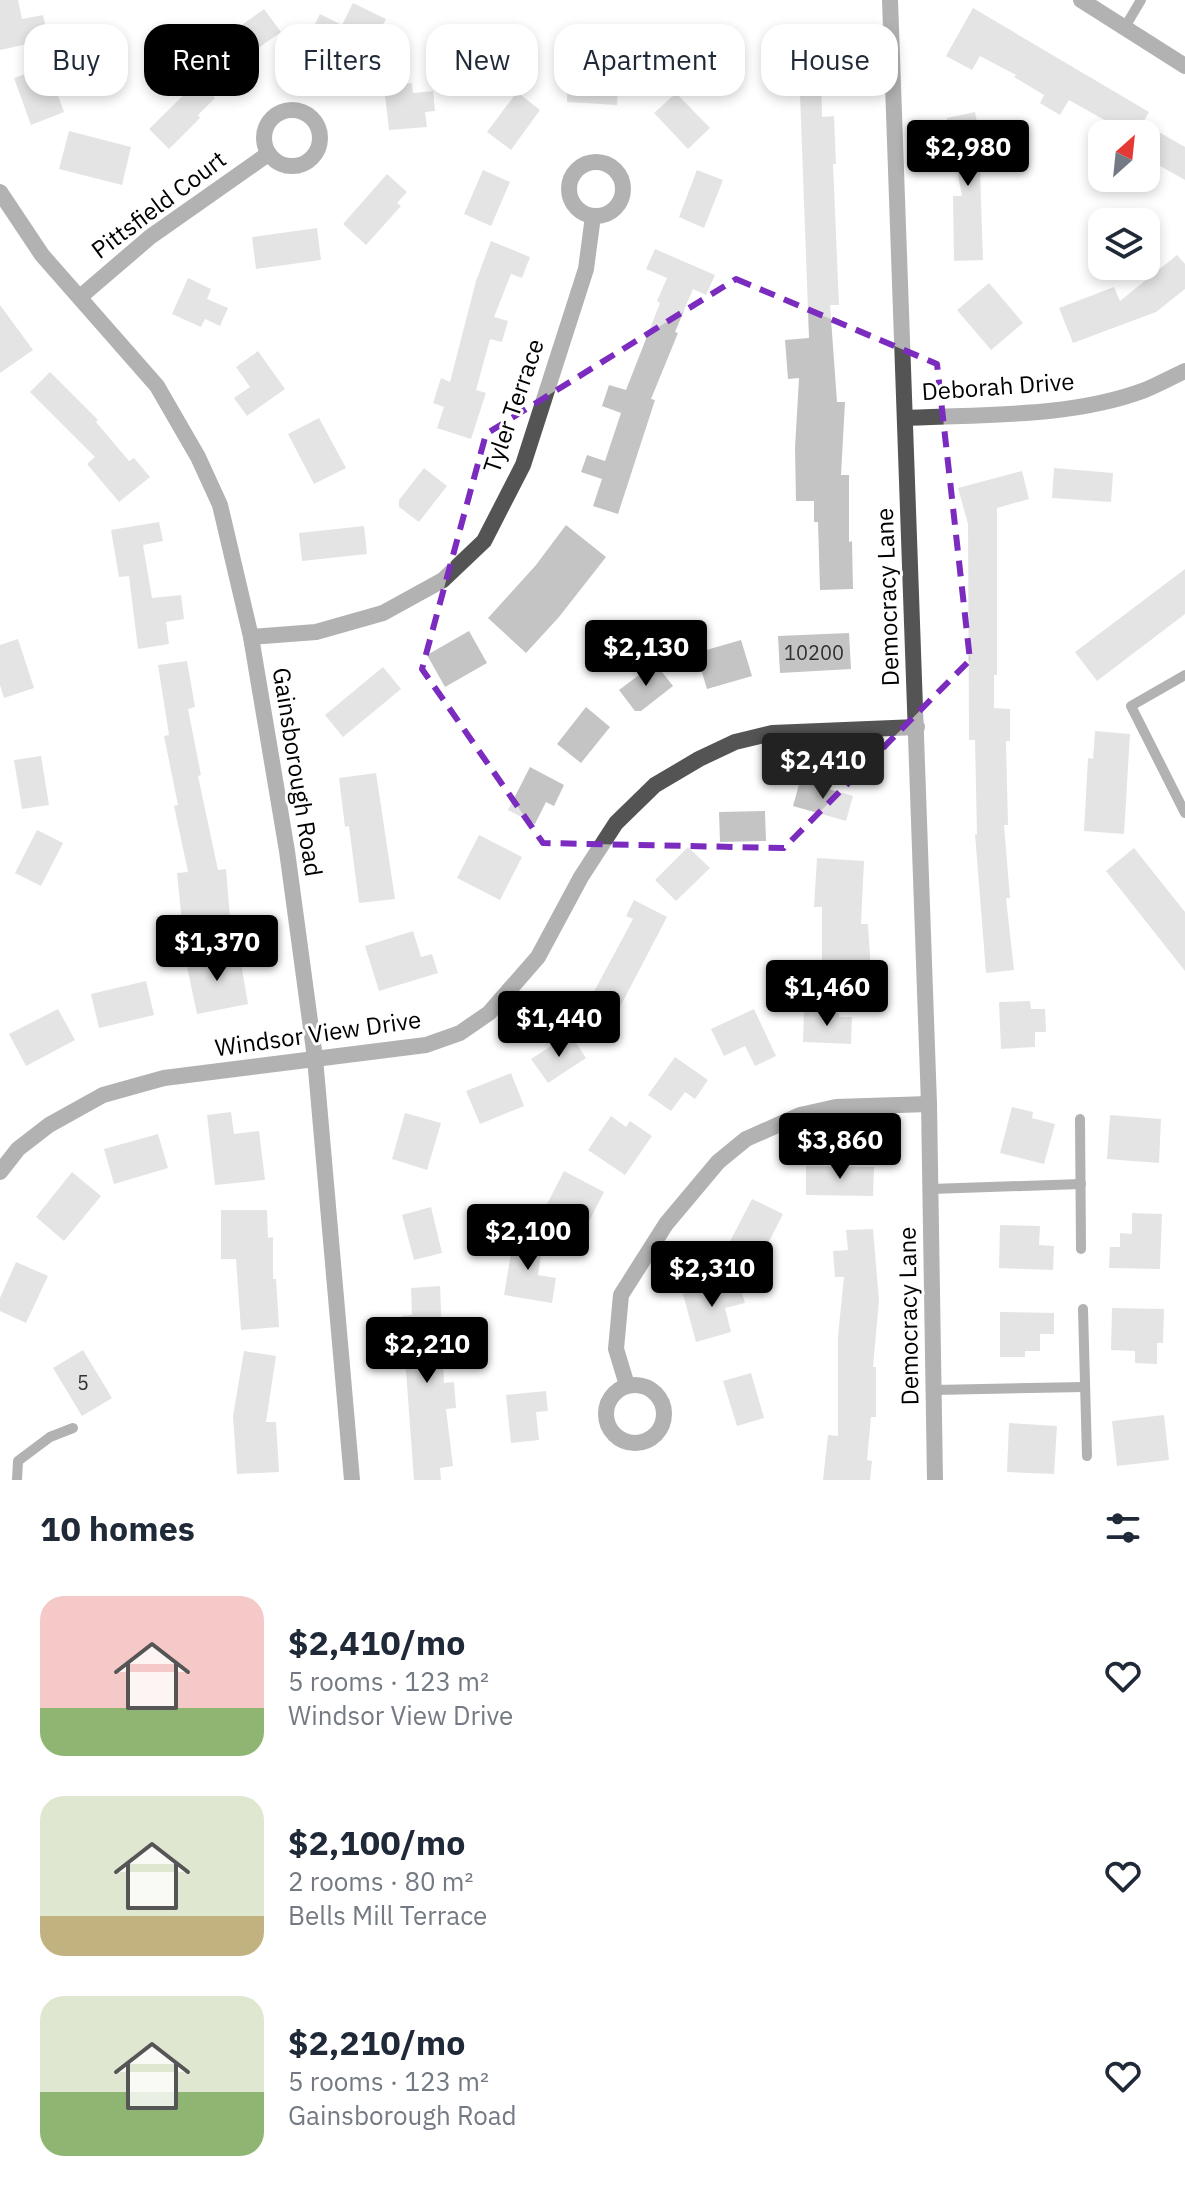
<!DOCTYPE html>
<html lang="en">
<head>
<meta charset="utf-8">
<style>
  :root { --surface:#fff; --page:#f2f2f3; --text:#1f2937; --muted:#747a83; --accent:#000 }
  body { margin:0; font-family:"IBM Plex Sans",sans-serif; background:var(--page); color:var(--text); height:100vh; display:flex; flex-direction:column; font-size:30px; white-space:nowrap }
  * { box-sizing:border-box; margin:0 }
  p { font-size:26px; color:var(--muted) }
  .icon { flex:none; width:44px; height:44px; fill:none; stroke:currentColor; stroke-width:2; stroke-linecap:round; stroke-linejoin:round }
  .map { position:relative; height:1480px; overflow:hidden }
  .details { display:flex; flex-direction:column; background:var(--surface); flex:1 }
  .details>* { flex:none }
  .top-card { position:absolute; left:24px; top:24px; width:1138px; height:72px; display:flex; gap:16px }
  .needle { width:52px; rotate:27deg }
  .buttons { position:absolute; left:1088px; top:120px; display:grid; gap:16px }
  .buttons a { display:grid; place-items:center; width:72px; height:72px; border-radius:16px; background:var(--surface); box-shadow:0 4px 12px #0003; font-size:40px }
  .price { position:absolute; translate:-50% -68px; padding:0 18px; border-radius:8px; background:var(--accent); color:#fff; font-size:26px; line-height:52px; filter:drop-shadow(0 2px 4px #0008) }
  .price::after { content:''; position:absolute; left:50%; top:48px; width:24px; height:18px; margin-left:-12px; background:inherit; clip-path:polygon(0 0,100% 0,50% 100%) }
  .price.active { background:#222; color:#fff }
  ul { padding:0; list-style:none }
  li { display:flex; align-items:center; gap:24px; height:200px; padding:0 40px }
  li span { display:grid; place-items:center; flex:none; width:224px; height:160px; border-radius:24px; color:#555 }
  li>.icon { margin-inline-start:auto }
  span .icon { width:96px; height:96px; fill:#fffc; stroke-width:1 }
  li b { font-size:34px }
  h2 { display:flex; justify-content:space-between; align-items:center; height:96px; padding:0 40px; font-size:34px }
  .tag { padding:0 28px; border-radius:24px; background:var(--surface); box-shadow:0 4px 12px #0003; font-size:28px; line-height:72px }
  .tag.active { background:var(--accent); color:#fff }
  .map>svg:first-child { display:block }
</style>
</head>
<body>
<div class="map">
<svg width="1185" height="1480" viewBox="0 0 1185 1480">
  <rect width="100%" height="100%" fill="#fff"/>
  <g fill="#c4c4c4">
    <polygon points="0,0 18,0 22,19 43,15 47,32 27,36 28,44 0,50"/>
    <polygon points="353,3 386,19 363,66 308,38 320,14 342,25"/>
    <polygon points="973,8 1149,112 1143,123 1185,147 1185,180 1146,158 1146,134 1129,134 1069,100 1060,115 1040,103 1044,95 1014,77 1016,75 980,56 972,70 946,56"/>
    <polygon points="264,9 281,32 223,73 207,50"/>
    <polygon points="830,46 831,67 821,67 822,117 834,116 836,164 833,164 839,305 830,305 837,402 845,402 841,475 849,475 849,542 852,541 853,589 820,590 818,522 814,522 814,501 796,501 795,448 799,378 788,379 785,340 809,338 800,94 792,94 792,47"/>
    <polygon points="595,51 620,53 617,105 567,102 568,66 594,68"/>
    <polygon points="47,66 64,112 31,125 14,78"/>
    <polygon points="198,81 215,98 198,115 200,118 169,149 149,129"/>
    <polygon points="412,83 413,93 433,91 435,111 425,112 427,127 389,130 384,86"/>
    <polygon points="517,92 540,110 511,150 487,132"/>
    <polygon points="676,93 710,128 688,149 654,113"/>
    <polygon points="975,112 986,169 980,170 983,260 954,261 953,196 962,196 947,118"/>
    <polygon points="69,131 131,147 122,185 59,169"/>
    <polygon points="483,170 510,182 491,226 464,214"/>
    <polygon points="697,170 723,180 704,228 679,217"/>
    <polygon points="387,174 407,192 397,203 401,206 366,245 343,224"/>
    <polygon points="317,228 321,260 256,269 252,237"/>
    <polygon points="491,241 530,257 522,278 511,274 494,317 508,321 502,342 490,339 476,390 486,393 471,439 437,428 444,407 433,403 441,378 450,382 476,281"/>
    <polygon points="655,249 715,275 706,295 693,289 675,332 678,333 651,399 655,400 618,514 593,506 602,479 581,472 587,455 605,461 621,413 602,406 609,385 626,390 660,303 657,301 667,278 646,269"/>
    <polygon points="1177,255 1185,264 1185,289 1156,312 1073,343 1059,308 1114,287 1120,301"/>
    <polygon points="188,278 211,289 207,299 228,308 220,326 205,319 201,327 172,314"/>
    <polygon points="989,283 1023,323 991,350 957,310"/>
    <polygon points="0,305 33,350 0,373"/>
    <polygon points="258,351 285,389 247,416 234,398 250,387 236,367"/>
    <polygon points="50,372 98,420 96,422 129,461 134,458 150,477 119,502 87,464 95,457 30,392"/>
    <polygon points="319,418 346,468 314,484 288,434"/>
    <polygon points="424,468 447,486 419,522 399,507 399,500"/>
    <polygon points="1054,468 1113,473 1111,502 1052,498"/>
    <polygon points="1022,471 1029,499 997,508 997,675 994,675 994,708 1010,709 1010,741 1006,741 1008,825 1004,825 1010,898 1006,898 1014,970 986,973 975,834 977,834 975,740 969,740 968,524 958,488"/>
    <polygon points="159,522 163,541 143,545 152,598 181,595 184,619 166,622 169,644 138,649 129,576 119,577 111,530"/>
    <polygon points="566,525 606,557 559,617 526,653 488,618 536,565"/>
    <polygon points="364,526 367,554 302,561 299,533"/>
    <polygon points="1185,569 1185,614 1097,681 1075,652"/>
    <polygon points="469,631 487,663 445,687 427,655"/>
    <polygon points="849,633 851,669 780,673 778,636"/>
    <polygon points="18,639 34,688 4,698 0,685 0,645"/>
    <polygon points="741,640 752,676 707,689 696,653"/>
    <polygon points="187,661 195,707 188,709 201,775 198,776 218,870 226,869 230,917 182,922 177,873 188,872 174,806 178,805 164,736 169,735 158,665"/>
    <polygon points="655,663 673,686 641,711 635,711 619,690"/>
    <polygon points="383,667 401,689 343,737 325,715"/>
    <polygon points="586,707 610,727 581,763 557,744"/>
    <polygon points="1095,731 1130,734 1124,834 1084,831 1088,758 1093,759"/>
    <polygon points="41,756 49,805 22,809 14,760"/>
    <polygon points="530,767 564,785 554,806 546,802 535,824 508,810"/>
    <polygon points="376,773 395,899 359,903 349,826 345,827 339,778"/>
    <polygon points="800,781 853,796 846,821 793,806"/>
    <polygon points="765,811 766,841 720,842 719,812"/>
    <polygon points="37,830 63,843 41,886 15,873"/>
    <polygon points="479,835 522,857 500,900 457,878"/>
    <polygon points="688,847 710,868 676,901 655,880"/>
    <polygon points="1134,848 1185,912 1185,971 1106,871"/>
    <polygon points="817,858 864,861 861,924 868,924 871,973 822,973 822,907 814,907"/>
    <polygon points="634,900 667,917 610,1026 583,1012 633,919 626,916"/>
    <polygon points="413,931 421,957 432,954 438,973 379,991 365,946"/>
    <polygon points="239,952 248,1004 197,1014 186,962"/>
    <polygon points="146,981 154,1015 99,1028 91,994"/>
    <polygon points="1030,1001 1031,1009 1045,1009 1046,1032 1035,1032 1035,1047 1001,1049 999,1002"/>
    <polygon points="58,1009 75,1040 26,1066 9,1034"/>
    <polygon points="754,1009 776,1056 755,1066 745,1046 724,1056 711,1029"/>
    <polygon points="804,1011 839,1013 839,1017 852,1017 851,1044 803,1042"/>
    <polygon points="570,1034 586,1058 548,1083 531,1059"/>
    <polygon points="675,1057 708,1080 695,1099 685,1092 671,1111 648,1095"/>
    <polygon points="511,1073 524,1106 480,1124 466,1091"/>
    <polygon points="1012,1107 1033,1112 1032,1118 1055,1124 1044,1164 1000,1153"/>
    <polygon points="231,1112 234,1134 259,1131 265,1180 215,1185 207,1115"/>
    <polygon points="405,1113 441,1123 427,1170 392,1159"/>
    <polygon points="1110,1115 1161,1119 1159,1163 1107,1159"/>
    <polygon points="611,1116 626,1127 630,1121 652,1136 625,1175 588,1150"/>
    <polygon points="158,1134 168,1168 114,1184 104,1149"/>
    <polygon points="806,1166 874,1167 873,1196 806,1195"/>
    <polygon points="564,1171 604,1192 582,1235 542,1214"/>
    <polygon points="72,1172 101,1196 64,1241 36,1217"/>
    <polygon points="752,1199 783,1214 756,1267 725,1251"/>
    <polygon points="431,1207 442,1253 414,1260 402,1215"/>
    <polygon points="221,1210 267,1210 268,1238 273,1237 273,1279 276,1279 279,1327 241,1330 236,1259 221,1259"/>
    <polygon points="1132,1213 1162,1214 1160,1269 1109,1268 1110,1247 1120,1247 1120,1233 1132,1234"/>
    <polygon points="1000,1225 1040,1226 1039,1245 1054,1246 1053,1270 999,1268"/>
    <polygon points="873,1229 879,1301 873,1367 876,1367 876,1417 871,1417 867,1460 872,1461 870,1480 823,1480 828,1435 838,1436 838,1336 844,1277 835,1277 833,1251 848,1250 846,1230"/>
    <polygon points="514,1235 543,1240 538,1275 556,1278 552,1303 504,1295"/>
    <polygon points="16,1262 48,1276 26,1323 0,1311 0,1298"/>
    <polygon points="738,1280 745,1303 725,1308 731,1332 696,1342 683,1294"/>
    <polygon points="440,1286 444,1383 454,1382 456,1408 446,1409 453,1466 440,1468 441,1480 414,1480 402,1316 412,1315 411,1288"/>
    <polygon points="1112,1308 1164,1309 1163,1343 1157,1343 1157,1364 1135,1363 1135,1351 1111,1350"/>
    <polygon points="1000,1312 1054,1313 1054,1334 1040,1334 1040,1351 1025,1351 1025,1357 1000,1357"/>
    <polygon points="83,1350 112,1398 82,1416 53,1368"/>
    <polygon points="244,1351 276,1356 266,1422 276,1422 279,1472 237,1474 233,1416"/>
    <polygon points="751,1373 764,1418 737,1426 723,1381"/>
    <polygon points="546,1391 548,1411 536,1412 539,1440 511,1443 506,1395"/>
    <polygon points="1164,1415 1169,1460 1117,1466 1112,1421"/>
    <polygon points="1009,1423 1057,1426 1054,1474 1007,1472"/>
  </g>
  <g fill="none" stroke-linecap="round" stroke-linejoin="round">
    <g stroke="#545454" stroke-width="10">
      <polyline points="1125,27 1141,0"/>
      <polyline points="1185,675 1131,706 1185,813"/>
      <polyline points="1080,1119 1081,1249"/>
      <polyline points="931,1189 1081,1184"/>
      <polyline points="1083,1309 1087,1456"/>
      <polyline points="934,1390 1085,1387"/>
      <polyline points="17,1480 18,1461 50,1437 73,1428"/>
    </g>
    <g stroke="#545454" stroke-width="16">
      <polyline points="890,0 929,1104 935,1480"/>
      <circle cx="292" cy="138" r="28"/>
      <circle cx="596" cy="189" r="27"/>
      <polyline points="80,297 150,237 268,154"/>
      <path d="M905,418c79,-4 165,0 240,-28 14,-6 27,-13 40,-19"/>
      <polyline points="251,637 316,632 383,613 443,580 484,541 523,465 586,269 593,216"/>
      <polyline points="0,1172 18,1149 49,1125 103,1095 164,1078 426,1045 460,1033 489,1013 538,957 581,877 616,823 655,785 699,759 735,742 772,733 917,727"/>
      <circle cx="635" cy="1414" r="29"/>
      <polyline points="627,1385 616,1349 621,1295 666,1224 718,1162 746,1139 800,1115 836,1107 929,1104"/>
    </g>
    <g stroke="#545454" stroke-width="16">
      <polyline points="1081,0 1185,66"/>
      <polyline points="0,192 42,255 157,386 198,457 220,505 251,637 287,851 315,1058 352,1480"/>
    </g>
  </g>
  <path d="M0 0H1185V1480H0ZM736,279l201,85 33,296 -186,188 -241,-5 -121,-174 64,-235z" fill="#fff" fill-opacity=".55" fill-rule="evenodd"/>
  <path fill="none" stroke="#7b2cbf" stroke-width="6" stroke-dasharray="16 10" stroke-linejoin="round" d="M736,279l201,85 33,296 -186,188 -241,-5 -121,-174 64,-235z"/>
  <g text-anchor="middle" stroke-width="6" stroke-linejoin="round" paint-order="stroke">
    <g font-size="20" fill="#313131">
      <text x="814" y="660">10200</text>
      <text x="83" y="1390">5</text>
    </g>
    <g font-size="24" fill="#000" stroke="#fff">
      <text transform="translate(159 205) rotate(-37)" y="8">Pittsfield Court</text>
      <text transform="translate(998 387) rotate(-4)" y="8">Deborah Drive</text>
      <text transform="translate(514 406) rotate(-71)" y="8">Tyler Terrace</text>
      <text transform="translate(888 597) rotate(-92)" y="8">Democracy Lane</text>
      <text transform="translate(297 772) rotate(81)" y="8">Gainsborough Road</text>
      <text transform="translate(318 1034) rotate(-8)" y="8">Windsor View Drive</text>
      <text transform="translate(909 1316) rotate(-91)" y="8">Democracy Lane</text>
    </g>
  </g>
</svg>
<div class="buttons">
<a><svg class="needle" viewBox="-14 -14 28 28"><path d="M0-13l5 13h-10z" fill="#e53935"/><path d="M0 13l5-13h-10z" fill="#747a83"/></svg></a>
<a><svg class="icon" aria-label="layers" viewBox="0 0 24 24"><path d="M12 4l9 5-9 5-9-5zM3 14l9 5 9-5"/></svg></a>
</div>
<b class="price" style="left:968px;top:188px">$2,980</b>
<b class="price" style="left:646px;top:688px">$2,130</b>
<b class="price active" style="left:823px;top:801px">$2,410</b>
<b class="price" style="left:217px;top:983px">$1,370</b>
<b class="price" style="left:827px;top:1028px">$1,460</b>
<b class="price" style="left:559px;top:1059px">$1,440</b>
<b class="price" style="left:840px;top:1181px">$3,860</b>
<b class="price" style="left:528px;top:1272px">$2,100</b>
<b class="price" style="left:712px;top:1309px">$2,310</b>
<b class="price" style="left:427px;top:1385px">$2,210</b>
<div class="top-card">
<a class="tag">Buy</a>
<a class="tag active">Rent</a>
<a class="tag">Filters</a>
<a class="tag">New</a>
<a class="tag">Apartment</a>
<a class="tag">House</a>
</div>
</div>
<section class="details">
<h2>10 homes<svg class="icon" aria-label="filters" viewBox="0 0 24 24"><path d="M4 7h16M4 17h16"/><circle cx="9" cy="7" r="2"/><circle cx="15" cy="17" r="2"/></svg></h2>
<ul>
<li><span style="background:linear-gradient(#f6c9c9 70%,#8fb573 0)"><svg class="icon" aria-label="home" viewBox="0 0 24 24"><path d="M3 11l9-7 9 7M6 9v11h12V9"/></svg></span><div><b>$2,410/mo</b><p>5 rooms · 123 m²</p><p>Windsor View Drive</p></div><svg class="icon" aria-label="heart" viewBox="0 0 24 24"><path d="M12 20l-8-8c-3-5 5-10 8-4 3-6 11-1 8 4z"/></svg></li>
<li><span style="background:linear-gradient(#dfe7d0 75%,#c2b280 0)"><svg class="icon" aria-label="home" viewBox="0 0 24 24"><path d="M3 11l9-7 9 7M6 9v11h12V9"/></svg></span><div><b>$2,100/mo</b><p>2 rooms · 80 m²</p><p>Bells Mill Terrace</p></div><svg class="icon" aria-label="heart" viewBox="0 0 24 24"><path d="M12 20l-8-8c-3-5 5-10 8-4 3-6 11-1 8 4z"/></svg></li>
<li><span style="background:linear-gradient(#dfe7d0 60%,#8fb573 0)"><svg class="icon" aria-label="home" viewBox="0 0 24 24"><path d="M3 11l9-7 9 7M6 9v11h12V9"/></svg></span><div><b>$2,210/mo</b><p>5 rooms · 123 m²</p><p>Gainsborough Road</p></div><svg class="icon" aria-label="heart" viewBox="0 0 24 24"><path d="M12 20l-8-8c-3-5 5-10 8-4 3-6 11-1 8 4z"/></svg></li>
</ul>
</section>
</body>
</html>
